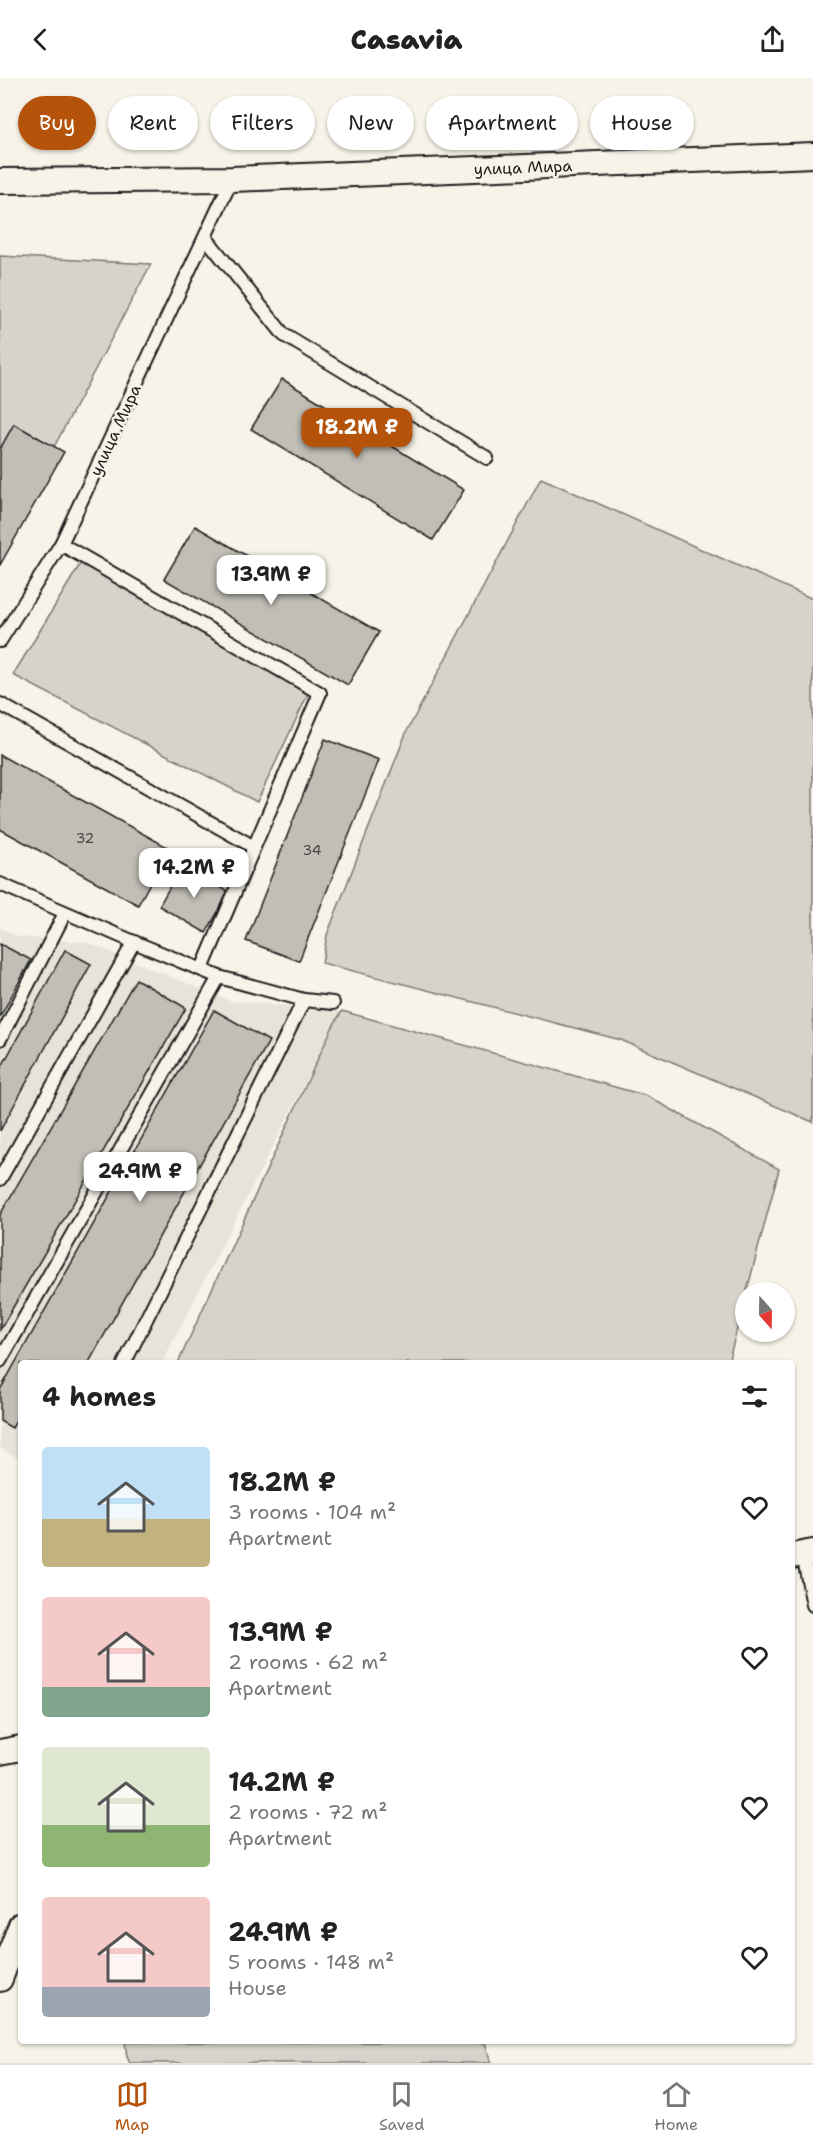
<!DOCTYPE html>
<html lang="en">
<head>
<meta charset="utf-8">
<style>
  :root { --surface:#fff; --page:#f6f6f6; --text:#222; --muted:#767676; --line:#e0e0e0; --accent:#b45309 }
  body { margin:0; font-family:"Shantell Sans",sans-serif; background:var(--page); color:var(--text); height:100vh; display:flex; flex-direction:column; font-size:22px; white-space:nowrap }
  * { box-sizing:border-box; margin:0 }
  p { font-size:20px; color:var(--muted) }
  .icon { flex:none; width:33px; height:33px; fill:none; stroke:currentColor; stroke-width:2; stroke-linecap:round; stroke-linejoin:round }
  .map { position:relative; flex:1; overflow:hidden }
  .details { position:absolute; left:18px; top:1282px; width:777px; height:684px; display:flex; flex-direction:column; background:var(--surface); border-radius:6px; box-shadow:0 2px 4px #0004 }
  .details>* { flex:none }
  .top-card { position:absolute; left:18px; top:18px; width:777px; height:54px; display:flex; gap:12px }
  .needle { width:39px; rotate:160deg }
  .tools { position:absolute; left:735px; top:1204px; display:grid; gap:12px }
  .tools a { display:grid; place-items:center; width:60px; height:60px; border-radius:50%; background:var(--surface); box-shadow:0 2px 4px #0004; font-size:30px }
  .price { position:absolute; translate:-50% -51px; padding:0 14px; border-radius:12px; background:#fff; color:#222; font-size:20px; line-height:39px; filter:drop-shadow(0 2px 3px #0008) }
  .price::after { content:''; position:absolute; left:50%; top:36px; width:18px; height:14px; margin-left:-9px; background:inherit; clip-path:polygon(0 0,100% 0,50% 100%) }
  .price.active { background:var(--accent); color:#fff }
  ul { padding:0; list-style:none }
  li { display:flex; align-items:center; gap:18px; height:150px; padding:0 24px }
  li span { display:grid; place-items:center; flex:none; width:168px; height:120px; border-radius:6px; color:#555 }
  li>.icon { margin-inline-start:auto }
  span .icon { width:72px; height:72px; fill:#fffc; stroke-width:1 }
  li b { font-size:26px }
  h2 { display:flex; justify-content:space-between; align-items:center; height:72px; padding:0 24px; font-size:26px }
  .tag { padding:0 21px; border-radius:27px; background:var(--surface); box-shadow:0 2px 4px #0004; font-size:21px; line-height:54px }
  .tag.active { background:var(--accent); color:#fff }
  header { display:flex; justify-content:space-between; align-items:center; height:78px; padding:0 24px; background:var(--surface); font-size:27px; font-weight:800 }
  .tabs { display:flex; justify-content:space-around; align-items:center; height:84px; border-top:2px solid var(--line); background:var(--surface); font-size:16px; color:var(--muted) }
  .tabs a { display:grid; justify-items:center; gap:3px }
  .tabs .active { color:var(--accent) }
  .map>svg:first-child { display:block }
</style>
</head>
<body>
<header><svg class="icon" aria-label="back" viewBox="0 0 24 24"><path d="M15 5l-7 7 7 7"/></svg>Casavia<svg class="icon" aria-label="share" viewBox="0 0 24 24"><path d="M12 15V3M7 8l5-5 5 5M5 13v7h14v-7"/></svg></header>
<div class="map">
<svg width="813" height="1985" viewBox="0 0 813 1985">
  <rect width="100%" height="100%" fill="#f7f3e8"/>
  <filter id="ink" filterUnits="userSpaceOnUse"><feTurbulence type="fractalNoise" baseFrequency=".0167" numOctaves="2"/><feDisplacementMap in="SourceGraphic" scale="12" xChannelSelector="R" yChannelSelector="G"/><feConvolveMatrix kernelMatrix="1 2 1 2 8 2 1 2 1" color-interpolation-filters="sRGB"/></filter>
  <g filter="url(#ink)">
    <polygon fill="#e6e3d9" points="0,850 19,859 86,864 230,923 342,933 162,1285 21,1286 21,1382 0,1370"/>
    <g fill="#d7d3cb" stroke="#7a7874" stroke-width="1.5">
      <polygon points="0,178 151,186 54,369 14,346 0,371"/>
      <polygon points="541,400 813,521 813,1044 621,962 322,885 327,857 406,655"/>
      <polygon points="82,483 309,614 257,724 13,597"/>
      <polygon points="342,933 647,1018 779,1091 728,1285 178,1285 332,950"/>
      <polygon points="125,1964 483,1964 486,1967 491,1985 130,1985 127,1979"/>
    </g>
    <g fill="#c0beb5" stroke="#1c1c1c" stroke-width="1.5">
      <polygon points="282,301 464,412 433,462 251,351"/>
      <polygon points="14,346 64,374 0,487 0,371"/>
      <polygon points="195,448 379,554 348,607 164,501"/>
      <polygon points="325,661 379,682 299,883 246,863"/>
      <polygon points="0,677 169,770 138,827 0,751"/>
      <polygon points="182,787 229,814 206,855 159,828"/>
      <polygon points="0,866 31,882 0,939"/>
      <polygon points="65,872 91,886 0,1053 0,992"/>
      <polygon points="136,901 186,930 0,1252 0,1137"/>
      <polygon points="214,932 269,963 88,1286 21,1286 21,1335 12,1350 0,1343 0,1312"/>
    </g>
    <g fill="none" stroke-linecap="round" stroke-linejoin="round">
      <g stroke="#1c1c1c" stroke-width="16">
        <g id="lane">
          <polyline points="206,160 284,257 487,380"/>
          <polyline points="61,466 320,615 202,891"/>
          <polyline points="0,563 61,466 232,101"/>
          <polyline points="0,626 254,769"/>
          <polyline points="0,806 134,864 219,899 304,922 333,925"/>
          <polyline points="0,961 65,835"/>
          <polyline points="0,1101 134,864"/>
          <polyline points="0,1283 219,899"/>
          <polyline points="124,1286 304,922"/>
          <polyline points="803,1476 813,1527"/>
        </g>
      </g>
      <g stroke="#1c1c1c" stroke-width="28">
        <g id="street">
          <polyline points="0,103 232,101 813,77"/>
          <polyline points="792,1478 813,1474"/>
          <polyline points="0,1674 21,1670"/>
          <polyline points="0,1901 21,1847"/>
        </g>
      </g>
      <use href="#lane" stroke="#f7f3e8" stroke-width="12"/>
      <use href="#street" stroke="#f7f3e8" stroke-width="24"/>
    </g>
  </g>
  <g text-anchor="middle" stroke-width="5" stroke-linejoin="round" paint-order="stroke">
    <g font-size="14" fill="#454442">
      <text x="85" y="765">32</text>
      <text x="312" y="777">34</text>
    </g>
    <g font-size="16" fill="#1c1c1c" stroke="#f7f3e8">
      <text transform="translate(523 89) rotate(-2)" y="6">улица Мира</text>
      <text transform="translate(115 352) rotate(-65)" y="6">улица Мира</text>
    </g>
  </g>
</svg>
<div class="tools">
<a><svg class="needle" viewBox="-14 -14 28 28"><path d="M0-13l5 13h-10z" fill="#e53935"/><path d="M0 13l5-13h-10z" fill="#767676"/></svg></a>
</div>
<b class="price active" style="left:357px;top:381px">18.2M ₽</b>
<b class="price" style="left:271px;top:528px">13.9M ₽</b>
<b class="price" style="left:194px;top:821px">14.2M ₽</b>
<b class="price" style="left:140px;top:1125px">24.9M ₽</b>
<div class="top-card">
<a class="tag active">Buy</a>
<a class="tag">Rent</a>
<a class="tag">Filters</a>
<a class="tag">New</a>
<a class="tag">Apartment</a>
<a class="tag">House</a>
</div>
<section class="details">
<h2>4 homes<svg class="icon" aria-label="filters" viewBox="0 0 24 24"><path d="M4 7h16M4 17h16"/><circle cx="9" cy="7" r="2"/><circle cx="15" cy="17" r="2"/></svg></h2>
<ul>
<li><span style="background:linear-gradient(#bfe0f5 60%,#c2b280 0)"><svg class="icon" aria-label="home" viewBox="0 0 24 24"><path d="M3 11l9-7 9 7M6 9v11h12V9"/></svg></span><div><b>18.2M ₽</b><p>3 rooms · 104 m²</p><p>Apartment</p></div><svg class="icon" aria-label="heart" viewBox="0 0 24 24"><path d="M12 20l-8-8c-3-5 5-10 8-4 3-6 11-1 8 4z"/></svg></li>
<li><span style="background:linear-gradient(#f6c9c9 75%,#7fa58c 0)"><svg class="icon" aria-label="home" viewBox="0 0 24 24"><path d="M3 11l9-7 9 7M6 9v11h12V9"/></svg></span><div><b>13.9M ₽</b><p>2 rooms · 62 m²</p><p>Apartment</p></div><svg class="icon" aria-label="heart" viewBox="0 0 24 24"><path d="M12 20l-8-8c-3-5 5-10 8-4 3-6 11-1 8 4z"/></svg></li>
<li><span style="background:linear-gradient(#dfe7d0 65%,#8fb573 0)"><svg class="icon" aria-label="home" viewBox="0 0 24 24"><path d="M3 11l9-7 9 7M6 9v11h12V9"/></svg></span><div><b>14.2M ₽</b><p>2 rooms · 72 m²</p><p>Apartment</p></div><svg class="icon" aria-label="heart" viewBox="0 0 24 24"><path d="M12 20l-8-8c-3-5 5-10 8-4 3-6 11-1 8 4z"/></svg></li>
<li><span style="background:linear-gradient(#f6c9c9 75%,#9aa5b1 0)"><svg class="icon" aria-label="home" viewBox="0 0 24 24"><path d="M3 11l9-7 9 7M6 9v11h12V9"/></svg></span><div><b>24.9M ₽</b><p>5 rooms · 148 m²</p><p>House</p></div><svg class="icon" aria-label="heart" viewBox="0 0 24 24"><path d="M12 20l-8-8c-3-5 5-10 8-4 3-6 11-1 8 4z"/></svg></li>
</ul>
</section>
</div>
<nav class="tabs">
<a class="active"><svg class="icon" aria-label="map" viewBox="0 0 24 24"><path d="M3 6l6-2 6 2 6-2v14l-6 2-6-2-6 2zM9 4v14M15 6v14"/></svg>Map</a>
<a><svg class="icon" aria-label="saved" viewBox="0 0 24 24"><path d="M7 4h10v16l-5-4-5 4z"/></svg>Saved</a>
<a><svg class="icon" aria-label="home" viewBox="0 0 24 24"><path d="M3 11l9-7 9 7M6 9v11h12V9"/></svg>Home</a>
</nav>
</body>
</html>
